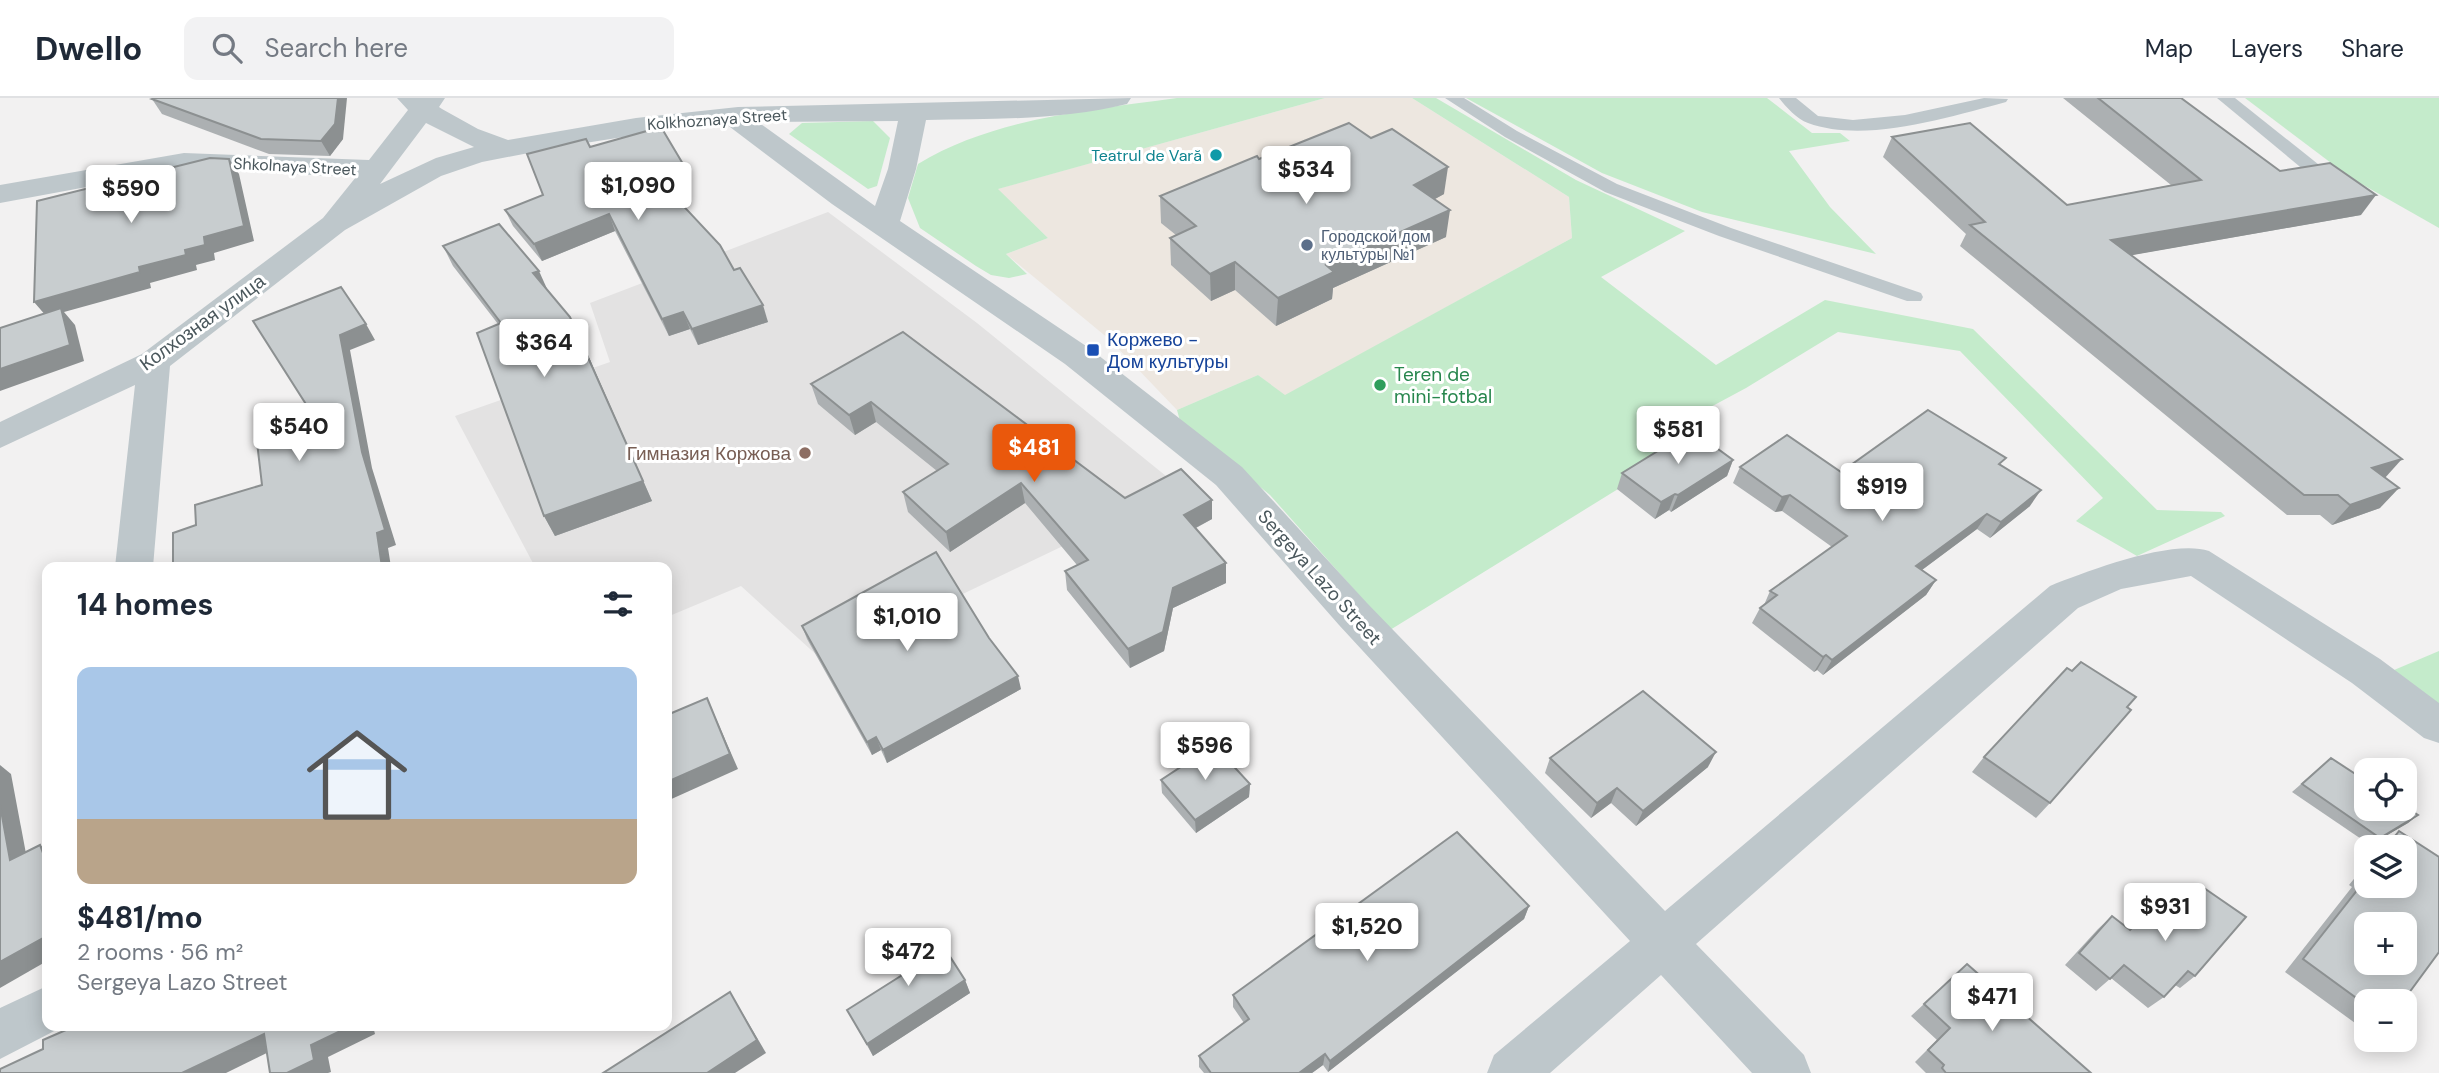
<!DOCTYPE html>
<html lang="en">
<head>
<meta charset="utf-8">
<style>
  :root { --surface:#fff; --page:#f2f2f3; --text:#1f2937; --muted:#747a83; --line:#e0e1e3; --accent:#ea580c }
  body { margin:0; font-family:"DM Sans",sans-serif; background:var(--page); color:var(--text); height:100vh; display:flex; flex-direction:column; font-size:26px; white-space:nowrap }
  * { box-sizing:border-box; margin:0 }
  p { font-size:23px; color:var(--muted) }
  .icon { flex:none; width:38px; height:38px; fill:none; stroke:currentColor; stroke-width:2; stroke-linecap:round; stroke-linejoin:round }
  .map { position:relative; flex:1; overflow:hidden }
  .side { position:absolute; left:42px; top:464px; width:630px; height:469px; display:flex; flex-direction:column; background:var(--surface); border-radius:14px; box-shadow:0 4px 18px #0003 }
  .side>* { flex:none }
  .fabs { position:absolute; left:2354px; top:660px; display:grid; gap:14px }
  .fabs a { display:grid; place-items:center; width:63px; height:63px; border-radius:14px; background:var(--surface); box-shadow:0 4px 18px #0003; font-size:35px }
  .price { position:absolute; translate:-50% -60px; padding:0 16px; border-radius:7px; background:#fff; color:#222; font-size:23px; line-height:46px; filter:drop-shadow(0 2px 4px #0008) }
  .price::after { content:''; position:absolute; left:50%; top:42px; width:21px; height:16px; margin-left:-10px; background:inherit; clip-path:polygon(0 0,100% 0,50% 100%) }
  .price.current { background:var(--accent); color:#fff }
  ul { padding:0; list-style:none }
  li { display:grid; align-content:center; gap:14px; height:371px; padding:0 35px }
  li span { display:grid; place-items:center; height:217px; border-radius:14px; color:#555 }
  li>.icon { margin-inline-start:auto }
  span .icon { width:126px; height:126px; fill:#fffc; stroke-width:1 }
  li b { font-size:30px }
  h2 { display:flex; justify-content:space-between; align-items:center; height:84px; padding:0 35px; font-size:30px }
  header { display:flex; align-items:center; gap:42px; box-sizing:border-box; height:98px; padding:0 35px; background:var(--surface); border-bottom:2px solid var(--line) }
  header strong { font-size:33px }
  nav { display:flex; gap:38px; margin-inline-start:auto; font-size:24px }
  .search { width:490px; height:63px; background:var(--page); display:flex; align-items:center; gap:18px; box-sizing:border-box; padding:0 24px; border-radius:14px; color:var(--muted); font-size:26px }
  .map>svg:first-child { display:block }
</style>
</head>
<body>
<header>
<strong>Dwello</strong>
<div class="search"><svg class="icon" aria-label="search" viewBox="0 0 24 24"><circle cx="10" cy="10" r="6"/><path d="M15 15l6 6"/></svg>Search here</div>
<nav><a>Map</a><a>Layers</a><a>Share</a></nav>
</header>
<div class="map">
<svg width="2439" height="975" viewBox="0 0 2439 975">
  <rect width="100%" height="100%" fill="#f2f1f1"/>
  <polygon fill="#ede7e0" points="1325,0 1412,0 1569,99 1572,140 1285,298 1258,277 1177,312 1109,241 1006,156 1048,140 997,91"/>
  <polygon fill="#e3e2e2" points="828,114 977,225 1182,391 896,528 821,561 741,488 667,519 667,469 535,469 455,318 610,264 590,205"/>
  <g fill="#c4ebcb">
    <path d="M1177,0h148l-327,91 50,49 -42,16 21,20 -18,4 -18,-3 -15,-9 -56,-38 -12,-30 10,-34c76,-46 172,-54 259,-66z"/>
    <polygon points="1412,0 1436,0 1576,82 1685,133 1601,179 1716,267 1825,202 1973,231 2157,412 2221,414 2225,418 2137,458 2076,423 2103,400 1960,253 1838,234 1746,290 1666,333 1686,349 1390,532 1270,397 1180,323 1177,312 1258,277 1285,297 1572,140 1569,99"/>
    <polygon points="1466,0 1767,0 1812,35 1840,35 1850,43 1789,53 1830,109 1876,156 1702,114 1602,75"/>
    <polygon points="2245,0 2439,0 2439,130 2351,80"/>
    <polygon points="873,23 890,40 877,88 868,91 789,36 802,25"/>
    <polygon points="2439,553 2439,614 2387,575"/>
  </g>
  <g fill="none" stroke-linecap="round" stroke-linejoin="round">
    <g fill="#bec7cb" fill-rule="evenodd">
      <polygon points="1445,0 1464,0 1517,33 1617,86 1731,130 1921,195 1923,199 1921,203 1907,203 1719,138 1605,94 1505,39"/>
      <path d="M1779,0h17l22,18 35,4 52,-5 79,-17 24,1 -2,3c-57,15 -141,42 -198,21 -11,-4 -22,-16 -29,-25z"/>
      <polygon points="2217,0 2235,0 2328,74 2330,78 2328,82 2316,82"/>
    </g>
    <g fill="#bec7cb" fill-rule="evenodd">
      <path d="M397,0h48l-6,9 3,2 36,20 30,11 128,-22 102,-11 393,-9 -4,6c-64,16 -135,15 -201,16l-10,49 -16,52 189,127 153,119 125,136 298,308 385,-325c38,-15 121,-47 159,-35l171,108 59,44v40l-15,-5 -72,-55 -161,-107 -70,13 -43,19 -382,336 108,111 7,18h-59l-91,-98 -111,98h-63l7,-18 136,-114 -291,-316 -123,-140 -151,-121 -233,-160 -106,-80 -65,7 -101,16 -78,15 -41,14 -96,54 -175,136 -17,201h-38l20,-182 -135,63v-26l142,-68 181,-136 33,-41 -172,-8 -184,34v-18l184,-32 185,7 39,-50zM898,23l-10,48 -13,37 -117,-84zM426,25l48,24 -38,11 -56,26z"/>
      <polygon points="47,888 47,928 64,928 0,961 0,910"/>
    </g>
  </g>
  <g fill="#acb0b2" fill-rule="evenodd">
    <polygon points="2063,0 2181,0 2280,73 2361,117 2131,157 2385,379 2380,410 2332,427 2320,417 2287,417 1960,148 1966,136 1883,59 1892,39 2067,107 2171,87"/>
    <polygon points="152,1 343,41 330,58 269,56 162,16"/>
    <polygon points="590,49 691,88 672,96 734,172 768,224 698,247 690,231 669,238 615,133 542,163 513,128 505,112 543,97"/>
    <polygon points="1259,61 1444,96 1435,101 1446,139 1333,190 1332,201 1276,228 1235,192 1211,203 1171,167 1170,140 1176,137 1161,125 1160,98"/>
    <polygon points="443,148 548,193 580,239 652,403 555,438 544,418 498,226 453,168"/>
    <polygon points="903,234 1125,400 1212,421 1196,430 1226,485 1173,510 1164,553 1130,570 1067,492 1065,473 1077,467 1025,405 950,454 908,414 903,394 937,373 876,324 855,337 818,306 811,286"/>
    <polygon points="1733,362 1727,378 1671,414 1669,412 1655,421 1617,391 1622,375"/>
    <polygon points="2002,368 2030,408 1990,440 1977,431 1922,472 1936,482 1926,497 1823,577 1817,572 1814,574 1752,525 1760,510 1764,507 1770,493 1832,449 1782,413 1775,414 1733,385 1740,369 1841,374"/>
    <polygon points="802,528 1021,591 887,665 881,652 872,657 807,541"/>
    <polygon points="1984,659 2050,705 2036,720 1972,674"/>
    <polygon points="1550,660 1708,669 1636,728 1611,705 1591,720 1545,675"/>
    <polygon points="2331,660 2418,717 2408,725 2370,747 2292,694"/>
    <polygon points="1161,682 1250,686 1249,699 1196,735 1162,695"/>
    <path d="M2399,733l40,26v95l-36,49h-37v30l-81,-59 67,-85 -3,-2 17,-21v22h38v-39h-24zM2366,826h38v38h-38z"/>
    <polygon points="2204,790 2195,878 2180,890 2175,887 2164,899 2148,910 2111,880 2096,893 2065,867 2098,831 2112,818 2129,832 2147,815 2166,830 2189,802"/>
    <polygon points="1529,808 1524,821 1328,974 1323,967 1312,975 1204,975 1199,969 1199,958 1244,925 1233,909 1233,897"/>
    <polygon points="895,856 965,882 970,895 873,958 847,912 905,875"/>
    <polygon points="1924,906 2091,975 1926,975 1915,964 1937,942 1911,918"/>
  </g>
  <g fill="#8c9091">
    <polygon points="338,0 347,0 343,41 330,58 321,43"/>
    <polygon points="229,61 239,76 254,143 214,155 215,162 196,167 197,172 150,185 151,190 64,214 75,227 84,263 0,293 0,271 47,219 34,204 139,169 204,139"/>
    <polygon points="1448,69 1444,96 1411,114 1414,87"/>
    <polygon points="686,71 691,88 665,99 659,82"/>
    <polygon points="2376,97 2361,117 2099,163 2111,142"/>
    <polygon points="1450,112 1446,139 1333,190 1332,201 1276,228 1278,200 1326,167"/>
    <polygon points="609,116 615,133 542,163 534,146"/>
    <polygon points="1235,164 1235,192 1211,203 1210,176"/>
    <polygon points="539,173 548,193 533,175"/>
    <polygon points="763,207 768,224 698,247 692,231"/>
    <polygon points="683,214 690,231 669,238 662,221"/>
    <polygon points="366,226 375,242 350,252 372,370 396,447 388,450 391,469 382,469 377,435 340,237"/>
    <polygon points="580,239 652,403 555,438 544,418"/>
    <polygon points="871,304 876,324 855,337 849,317"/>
    <polygon points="2402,361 2384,381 2372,370"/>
    <polygon points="1733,362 1727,378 1671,414 1678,397"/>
    <polygon points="1021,385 1025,405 950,454 946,434"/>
    <polygon points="2399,390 2380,410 2332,427 2350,407"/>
    <polygon points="2041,392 2030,408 1990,440 2001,424"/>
    <polygon points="1675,396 1669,412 1655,421 1661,404"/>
    <polygon points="1790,397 1782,413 1775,414 1782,399"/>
    <polygon points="1212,402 1212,421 1184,436 1184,417"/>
    <polygon points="1987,416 1977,431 1907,483 1916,468"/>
    <polygon points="1226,465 1226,485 1173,510 1164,553 1130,570 1128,551 1173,490"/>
    <polygon points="1936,482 1926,497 1823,577 1832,562"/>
    <polygon points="1826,557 1817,572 1814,574 1823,559"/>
    <polygon points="1018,578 1021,591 887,665 883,652"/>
    <polygon points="707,600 714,616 738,671 667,703 667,684"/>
    <polygon points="876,639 881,652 872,657 867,644"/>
    <polygon points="1716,654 1708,669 1636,728 1643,713"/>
    <polygon points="0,667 11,676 30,777 10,762 0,707"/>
    <polygon points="1250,686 1249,699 1196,735 1195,722"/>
    <polygon points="1617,690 1611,705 1591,720 1597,705"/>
    <polygon points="2418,717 2408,725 2370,747 2380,740"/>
    <polygon points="40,747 47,752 47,766"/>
    <polygon points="1529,808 1524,821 1328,974 1330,963"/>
    <polygon points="47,838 47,863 0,890 0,864"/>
    <polygon points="965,882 970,895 873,958 867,946"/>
    <polygon points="730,894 766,955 735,975 707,975"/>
    <polygon points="351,928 373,928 375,936 328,959 331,974 328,975 287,975 311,947"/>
    <polygon points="264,936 281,948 226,975 182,975"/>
    <polygon points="1325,956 1323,967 1312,975 1299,975"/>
  </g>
  <g fill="#c8cdcf" stroke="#8c9091" stroke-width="2" fill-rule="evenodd">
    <polygon points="155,0 338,0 335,26 321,43 261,41 152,1"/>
    <polygon points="2098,0 2181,0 2280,73 2330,65 2376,97 2111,142 2402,361 2372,370 2399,390 2350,407 2338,397 2304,397 1970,127 1985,124 1892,39 1970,25 2067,107 2201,82"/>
    <polygon points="1349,25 1371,40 1392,31 1448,69 1414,87 1450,112 1326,167 1334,174 1278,200 1235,164 1210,176 1170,140 1196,128 1160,98 1257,58 1259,61"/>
    <polygon points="661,29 686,71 659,82 720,147 734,172 740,170 763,207 692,231 683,214 662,221 609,116 534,146 505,112 543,97 527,56 586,41 590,49"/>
    <polygon points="210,60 229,61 244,128 204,139 205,147 185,152 186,157 139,169 140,174 34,204 37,103"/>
    <polygon points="499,126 539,173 533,175 570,219 643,383 544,418 477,235 501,225 443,148"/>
    <polygon points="341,189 366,226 340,237 362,354 385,432 377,435 382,469 173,469 173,435 196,427 195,407 262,387 255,327 309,311 253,223"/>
    <polygon points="61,210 70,247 0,271 0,230"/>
    <polygon points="903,234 1125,400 1181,371 1212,402 1184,417 1226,465 1173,490 1163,534 1128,551 1065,473 1088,462 1021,385 946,434 903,394 948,366 871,304 849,317 811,286"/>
    <polygon points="1928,312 2006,360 1999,366 2041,392 2001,424 1987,416 1916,468 1936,482 1832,562 1826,557 1823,559 1760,510 1777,497 1770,493 1847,438 1790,397 1782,399 1740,369 1787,337 1841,374"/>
    <polygon points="1692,332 1733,362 1678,397 1675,396 1661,404 1622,375"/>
    <polygon points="936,454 989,540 1018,578 883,652 876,639 867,644 802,528"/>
    <polygon points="2081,564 2136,599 2127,609 2131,612 2050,705 1984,659 2067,570 2072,573"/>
    <polygon points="1643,593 1716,654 1643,713 1617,690 1597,705 1550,660"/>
    <polygon points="707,600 730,656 667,684 667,617"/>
    <polygon points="1214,647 1250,686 1195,722 1161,682"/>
    <polygon points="2331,660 2366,683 2366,710 2404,710 2404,708 2418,717 2380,740 2302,686"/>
    <polygon points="0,707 10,762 40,747 47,766 47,838 0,864"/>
    <path d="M2399,733l40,26v95l-36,49h-37v4l-63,-46 63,-80v7h38v-39h-17zM2366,826h38v38h-38z"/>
    <polygon points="1457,734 1529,808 1330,963 1325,956 1299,975 1211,975 1199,958 1249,921 1233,897"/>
    <polygon points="2204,790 2246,819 2195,878 2188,873 2164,899 2124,867 2110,881 2079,855 2112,818 2130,832 2147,815 2169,833"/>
    <polygon points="933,832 965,882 867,946 847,912 907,874 895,856"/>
    <polygon points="1967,866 2091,975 1946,975 1942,970 1944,967 1928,952 1950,930 1924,906"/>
    <polygon points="730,894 757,942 707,975 603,975"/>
    <polygon points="75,928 351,928 311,947 314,962 287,975 270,975 264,936 182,975 0,975 0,971 43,951 43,942"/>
  </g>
  <circle fill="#0f9aa8" stroke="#fff" stroke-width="2.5" cx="1216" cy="57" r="7"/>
  <circle fill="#5c6f8a" stroke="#fff" stroke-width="2.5" cx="1307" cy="147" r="7"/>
  <rect fill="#1a4fb4" stroke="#fff" stroke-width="2.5" x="1086" y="245" width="14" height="14" rx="3.5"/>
  <circle fill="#2e9e5b" stroke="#fff" stroke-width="2.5" cx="1380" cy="287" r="7"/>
  <circle fill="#8d6e63" stroke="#fff" stroke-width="2.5" cx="805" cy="355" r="7"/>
  <g text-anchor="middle" stroke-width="6" stroke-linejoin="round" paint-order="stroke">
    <g font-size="16" fill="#4a575c" stroke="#fff">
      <text transform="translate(717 21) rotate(-4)" y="6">Kolkhoznaya Street</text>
      <text transform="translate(295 68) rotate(3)" y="6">Shkolnaya Street</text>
    </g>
    <g font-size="16" fill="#0d838f" stroke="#fff" text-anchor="end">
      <text x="1202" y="63">Teatrul de Vară</text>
    </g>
    <g font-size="16" fill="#4e5e75" stroke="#fff" text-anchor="start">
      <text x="1321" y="144">Городской дом<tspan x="1321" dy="18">культуры №1</tspan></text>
    </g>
    <g font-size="19" fill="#4a575c" stroke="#fff">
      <text transform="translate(202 224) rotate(-36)" y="7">Колхозная улица</text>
      <text transform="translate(1320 479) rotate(48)" y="7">Sergeya Lazo Street</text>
    </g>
    <g font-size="19" fill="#164399" stroke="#fff" text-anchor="start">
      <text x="1107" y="248">Коржево -<tspan x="1107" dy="22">Дом культуры</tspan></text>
    </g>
    <g font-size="19" fill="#27864d" stroke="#fff" text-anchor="start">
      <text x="1394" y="283">Teren de<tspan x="1394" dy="22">mini-fotbal</tspan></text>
    </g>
    <g font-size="19" fill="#785e54" stroke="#fff" text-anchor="end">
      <text x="791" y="362">Гимназия Коржова</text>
    </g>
  </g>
</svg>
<div class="fabs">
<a><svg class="icon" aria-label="locate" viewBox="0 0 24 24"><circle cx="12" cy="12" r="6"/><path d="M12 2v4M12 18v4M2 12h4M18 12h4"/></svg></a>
<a><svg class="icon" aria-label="layers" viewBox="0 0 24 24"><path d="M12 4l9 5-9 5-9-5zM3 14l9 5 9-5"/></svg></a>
<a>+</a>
<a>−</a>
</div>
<b class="price" style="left:1306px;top:108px">$534</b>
<b class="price" style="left:638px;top:124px">$1,090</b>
<b class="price" style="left:131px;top:127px">$590</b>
<b class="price" style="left:544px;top:281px">$364</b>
<b class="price" style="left:299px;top:365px">$540</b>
<b class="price" style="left:1678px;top:368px">$581</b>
<b class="price current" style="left:1034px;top:386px">$481</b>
<b class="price" style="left:1882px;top:425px">$919</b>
<b class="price" style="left:907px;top:555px">$1,010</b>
<b class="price" style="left:1205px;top:684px">$596</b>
<b class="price" style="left:2165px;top:845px">$931</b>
<b class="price" style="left:1367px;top:865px">$1,520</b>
<b class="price" style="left:908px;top:890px">$472</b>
<b class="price" style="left:1992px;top:935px">$471</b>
<section class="side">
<h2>14 homes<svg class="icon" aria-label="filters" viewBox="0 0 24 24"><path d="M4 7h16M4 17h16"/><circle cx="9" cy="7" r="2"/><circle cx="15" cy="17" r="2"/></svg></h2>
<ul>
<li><span style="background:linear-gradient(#a9c7e8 70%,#b9a48a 0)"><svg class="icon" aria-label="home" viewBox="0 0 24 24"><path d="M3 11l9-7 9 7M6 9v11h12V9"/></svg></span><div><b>$481/mo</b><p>2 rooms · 56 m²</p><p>Sergeya Lazo Street</p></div></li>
</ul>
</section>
</div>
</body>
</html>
